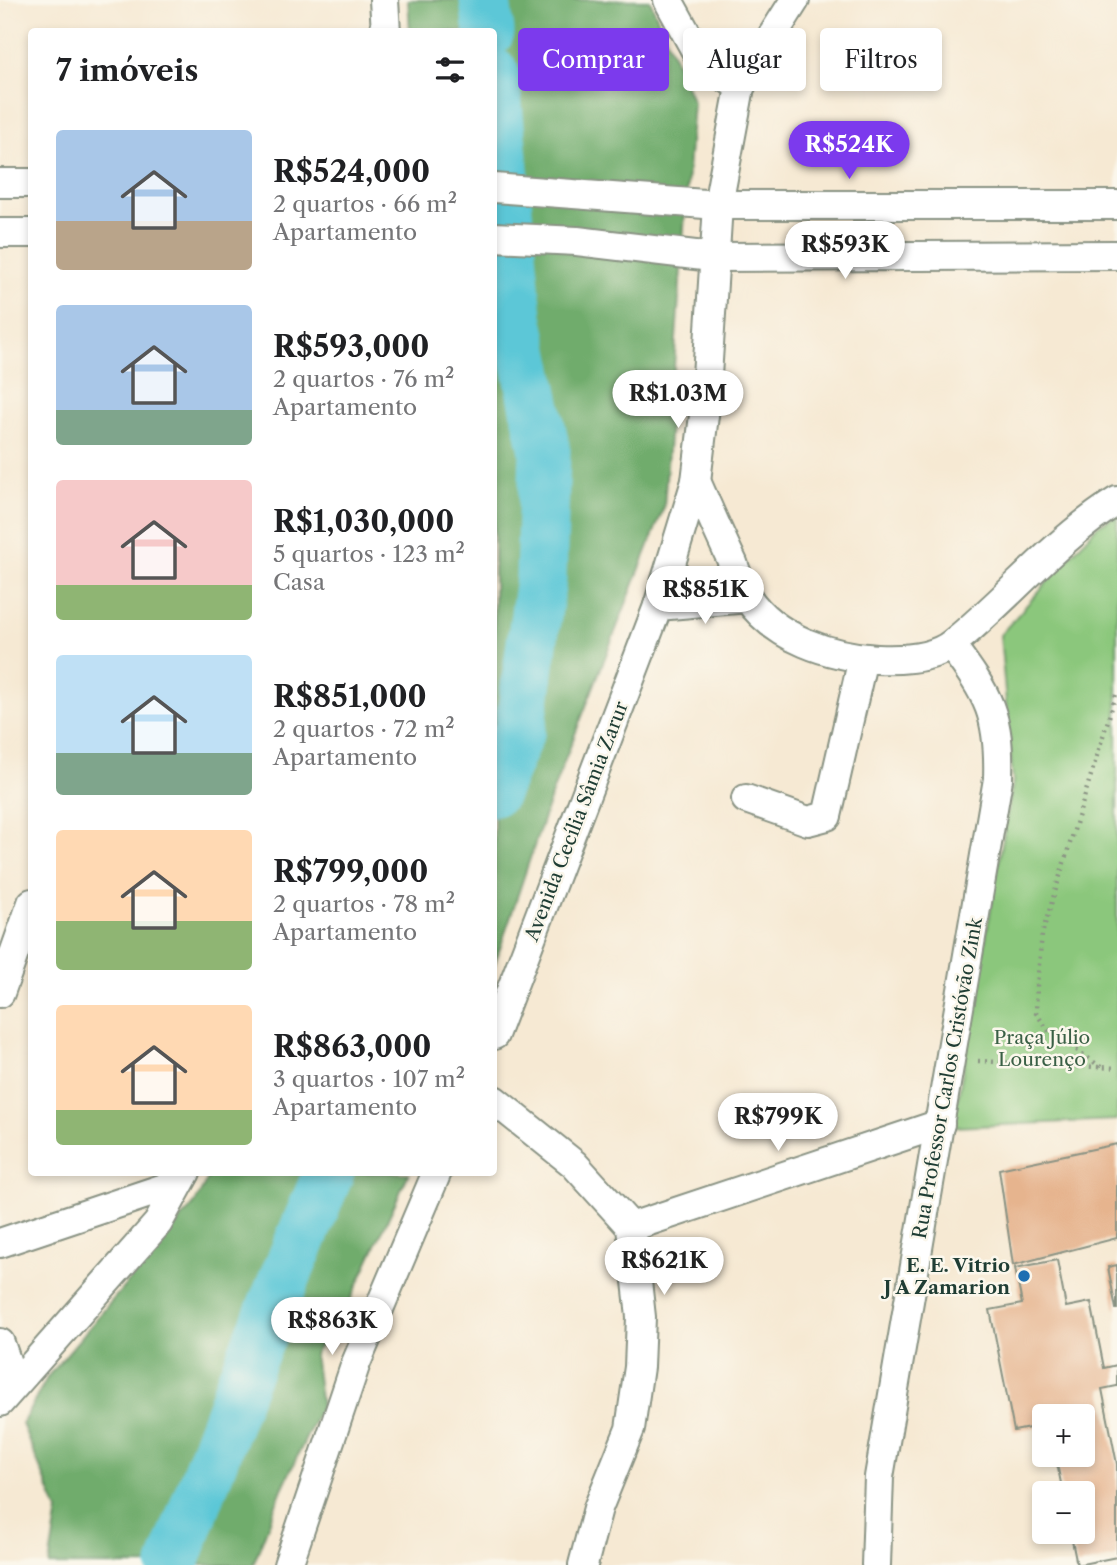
<!DOCTYPE html>
<html lang="pt">
<head>
<meta charset="utf-8">
<style>
  :root { --surface:#fff; --page:#f6f6f6; --text:#202124; --muted:#757577; --accent:#7c3aed }
  body { margin:0; font-family:"Libre Caslon Text",serif; background:var(--page); color:var(--text); height:100vh; display:flex; flex-direction:column; font-size:26px; white-space:nowrap }
  * { box-sizing:border-box; margin:0 }
  p { font-size:23px; color:var(--muted) }
  .icon { flex:none; width:38px; height:38px; fill:none; stroke:currentColor; stroke-width:2; stroke-linecap:round; stroke-linejoin:round }
  .map { position:relative; flex:1; overflow:hidden }
  .sheet { position:absolute; left:28px; top:28px; width:469px; height:1148px; display:flex; flex-direction:column; background:var(--surface); border-radius:7px; box-shadow:0 4px 10px #0003 }
  .sheet>* { flex:none }
  .hud { position:absolute; left:518px; top:28px; width:494px; height:63px; display:flex; gap:14px }
  .controls { position:absolute; left:1032px; top:1404px; display:grid; gap:14px }
  .controls a { display:grid; place-items:center; width:63px; height:63px; border-radius:7px; background:var(--surface); box-shadow:0 4px 10px #0003; font-size:35px }
  .price { position:absolute; translate:-50% -60px; padding:0 16px; border-radius:24px; background:#fff; color:#222; font-size:23px; line-height:46px; filter:drop-shadow(0 2px 4px #0008) }
  .price::after { content:''; position:absolute; left:50%; top:42px; width:21px; height:16px; margin-left:-10px; background:inherit; clip-path:polygon(0 0,100% 0,50% 100%) }
  .price.on { background:var(--accent); color:#fff }
  ul { padding:0; list-style:none }
  li { display:flex; align-items:center; gap:21px; height:175px; padding:0 28px }
  li span { display:grid; place-items:center; flex:none; width:196px; height:140px; border-radius:7px; color:#555 }
  li>.icon { margin-inline-start:auto }
  span .icon { width:84px; height:84px; fill:#fffc; stroke-width:1 }
  li b { font-size:30px }
  h2 { display:flex; justify-content:space-between; align-items:center; height:84px; padding:0 28px; font-size:30px }
  .tag { padding:0 24px; border-radius:7px; background:var(--surface); box-shadow:0 4px 10px #0003; font-size:24px; line-height:63px }
  .tag.on { background:var(--accent); color:#fff }
  .map>svg:first-child { display:block }
</style>
</head>
<body>
<div class="map">
<svg width="1117" height="1565" viewBox="0 0 1117 1565">
  <rect width="100%" height="100%" fill="#fbf7ec"/>
  <filter id="ink" filterUnits="userSpaceOnUse"><feTurbulence type="fractalNoise" baseFrequency=".0143" numOctaves="2"/><feDisplacementMap in="SourceGraphic" scale="14" xChannelSelector="R" yChannelSelector="G"/><feConvolveMatrix kernelMatrix="1 2 1 2 8 2 1 2 1" color-interpolation-filters="sRGB"/></filter>
  <filter id="wash" filterUnits="userSpaceOnUse"><feTurbulence type="fractalNoise" baseFrequency=".00686" numOctaves="4" result="noise"/><feDisplacementMap in="SourceGraphic" scale="28" xChannelSelector="R" yChannelSelector="G"/><feGaussianBlur stdDeviation="1.57" result="paint"/><feColorMatrix in="noise" values="0 0 0 0 0 0 0 0 0 0 0 0 0 0 0 0 0 1.4 0 .05"/><feComposite in="paint" operator="in"/></filter>
  <g filter="url(#wash)">
    <rect width="100%" height="100%" fill="#f6e9d3"/>
    <polygon fill="#8bc77c" stroke="#558258" stroke-width="2" points="1117,515 1117,1120 953,1127 1013,781 1000,635 1097,526"/>
    <g fill="#70ac6c" stroke="#487450" stroke-width="2">
      <polygon points="408,0 650,0 693,102 664,507 552,793 494,966 494,32 410,31"/>
      <polygon points="211,1172 409,1173 348,1306 314,1354 321,1406 282,1489 253,1565 49,1565 58,1511 22,1424 48,1376 195,1203"/>
    </g>
    <g fill="none" stroke-linecap="round" stroke-linejoin="round">
      <g stroke="#5cc7d7" stroke-width="51">
        <polyline points="485,0 489,32"/>
        <polyline points="494,74 517,317 545,451 541,579 520,729 494,791"/>
        <polyline points="173,1565 243,1378 329,1172"/>
      </g>
    </g>
    <g id="blocks">
      <g fill="#e6b48e">
        <polygon points="1117,1144 1117,1238 1013,1265 999,1169"/>
        <polygon points="1057,1260 1066,1307 1091,1302 1104,1368 1117,1365 1117,1386 1102,1389 1117,1464 1117,1557 1077,1565 1070,1531 1083,1531 1083,1493 1063,1493 1055,1454 1083,1454 1083,1416 1045,1416 1045,1425 1014,1431 990,1310 1022,1304 1015,1268"/>
        <polygon points="1117,1265 1117,1309 1116,1309 1108,1267"/>
      </g>
    </g>
  </g>
  <g filter="url(#ink)">
    <use href="#blocks" fill-opacity="0" stroke="#8a9384" stroke-width="2"/>
    <g fill="none" stroke-linecap="round" stroke-linejoin="round">
      <g stroke="#8a9384" stroke-width="32">
        <g id="minor">
          <polyline points="384,0 386,32"/>
          <polyline points="740,87 795,0"/>
          <polyline points="0,183 32,183"/>
          <polyline points="494,188 718,205 1117,205"/>
          <polyline points="0,233 32,233"/>
          <polyline points="494,237 577,241 712,257 1117,255"/>
          <path d="M696,481c12,27 24,55 37,82 4,11 8,25 14,34 28,42 83,59 130,62 23,1 57,0 76,-16 57,-46 102,-103 164,-142"/>
          <polyline points="658,606 748,598"/>
          <polyline points="746,799 808,821 827,816 863,658"/>
          <polyline points="0,993 32,903"/>
          <polyline points="494,1035 658,606 696,481 705,407 718,205 740,87 701,60 668,0"/>
          <polyline points="494,1100 574,1164 631,1227 641,1317 639,1367 630,1429 598,1508 583,1565"/>
          <polyline points="631,1227 940,1124"/>
          <polyline points="0,1243 179,1183"/>
          <polyline points="0,1343 9,1369 10,1387"/>
          <polyline points="0,1402 158,1223 186,1172"/>
          <polyline points="288,1565 356,1363 437,1172"/>
          <path d="M876,1565l3,-88 119,-698c2,-64 -9,-83 -47,-134"/>
        </g>
      </g>
      <g stroke="#8a9384" stroke-width="4.5" stroke-dasharray="2 5" stroke-linecap="butt">
        <polyline points="978,1061 1117,1068"/>
        <polyline points="1101,1067 1048,1030 1036,1013 1037,985 1042,934 1117,691"/>
      </g>
      <use href="#minor" stroke="#fff" stroke-width="28"/>
    </g>
  </g>
  <circle fill="#1f6fb2" stroke="#fbf7ec" stroke-width="2.5" cx="1024" cy="1276" r="7"/>
  <g text-anchor="middle" stroke-width="5" stroke-linejoin="round" paint-order="stroke">
    <g font-size="19" fill="#1f3d34" stroke="#fbf7ec">
      <text transform="translate(576 821) rotate(-69)" y="7">Avenida Cecília Sâmia Zarur</text>
      <text transform="translate(947 1078) rotate(-80)" y="7">Rua Professor Carlos Cristóvão Zink</text>
    </g>
    <g font-size="19" fill="#3a6046" stroke="#fbf7ec">
      <text x="1042" y="1044">Praça Júlio<tspan x="1042" dy="22">Lourenço</tspan></text>
    </g>
    <g font-size="19" font-weight="bold" fill="#1f3d34" stroke="#fbf7ec" text-anchor="end">
      <text x="1010" y="1272">E. E. Vitrio<tspan x="1010" dy="22">J A Zamarion</tspan></text>
    </g>
  </g>
</svg>
<div class="controls">
<a>+</a>
<a>−</a>
</div>
<b class="price on" style="left:849px;top:181px">R$524K</b>
<b class="price" style="left:845px;top:281px">R$593K</b>
<b class="price" style="left:678px;top:430px">R$1.03M</b>
<b class="price" style="left:705px;top:626px">R$851K</b>
<b class="price" style="left:778px;top:1153px">R$799K</b>
<b class="price" style="left:664px;top:1297px">R$621K</b>
<b class="price" style="left:332px;top:1357px">R$863K</b>
<div class="hud">
<a class="tag on">Comprar</a>
<a class="tag">Alugar</a>
<a class="tag">Filtros</a>
</div>
<section class="sheet">
<h2>7 imóveis<svg class="icon" aria-label="filters" viewBox="0 0 24 24"><path d="M4 7h16M4 17h16"/><circle cx="9" cy="7" r="2"/><circle cx="15" cy="17" r="2"/></svg></h2>
<ul>
<li><span style="background:linear-gradient(#a9c7e8 65%,#b9a48a 0)"><svg class="icon" aria-label="home" viewBox="0 0 24 24"><path d="M3 11l9-7 9 7M6 9v11h12V9"/></svg></span><div><b>R$524,000</b><p>2 quartos · 66 m²</p><p>Apartamento</p></div></li>
<li><span style="background:linear-gradient(#a9c7e8 75%,#7fa58c 0)"><svg class="icon" aria-label="home" viewBox="0 0 24 24"><path d="M3 11l9-7 9 7M6 9v11h12V9"/></svg></span><div><b>R$593,000</b><p>2 quartos · 76 m²</p><p>Apartamento</p></div></li>
<li><span style="background:linear-gradient(#f6c9c9 75%,#8fb573 0)"><svg class="icon" aria-label="home" viewBox="0 0 24 24"><path d="M3 11l9-7 9 7M6 9v11h12V9"/></svg></span><div><b>R$1,030,000</b><p>5 quartos · 123 m²</p><p>Casa</p></div></li>
<li><span style="background:linear-gradient(#bfe0f5 70%,#7fa58c 0)"><svg class="icon" aria-label="home" viewBox="0 0 24 24"><path d="M3 11l9-7 9 7M6 9v11h12V9"/></svg></span><div><b>R$851,000</b><p>2 quartos · 72 m²</p><p>Apartamento</p></div></li>
<li><span style="background:linear-gradient(#ffd9b3 65%,#8fb573 0)"><svg class="icon" aria-label="home" viewBox="0 0 24 24"><path d="M3 11l9-7 9 7M6 9v11h12V9"/></svg></span><div><b>R$799,000</b><p>2 quartos · 78 m²</p><p>Apartamento</p></div></li>
<li><span style="background:linear-gradient(#ffd9b3 75%,#8fb573 0)"><svg class="icon" aria-label="home" viewBox="0 0 24 24"><path d="M3 11l9-7 9 7M6 9v11h12V9"/></svg></span><div><b>R$863,000</b><p>3 quartos · 107 m²</p><p>Apartamento</p></div></li>
</ul>
</section>
</div>
</body>
</html>
